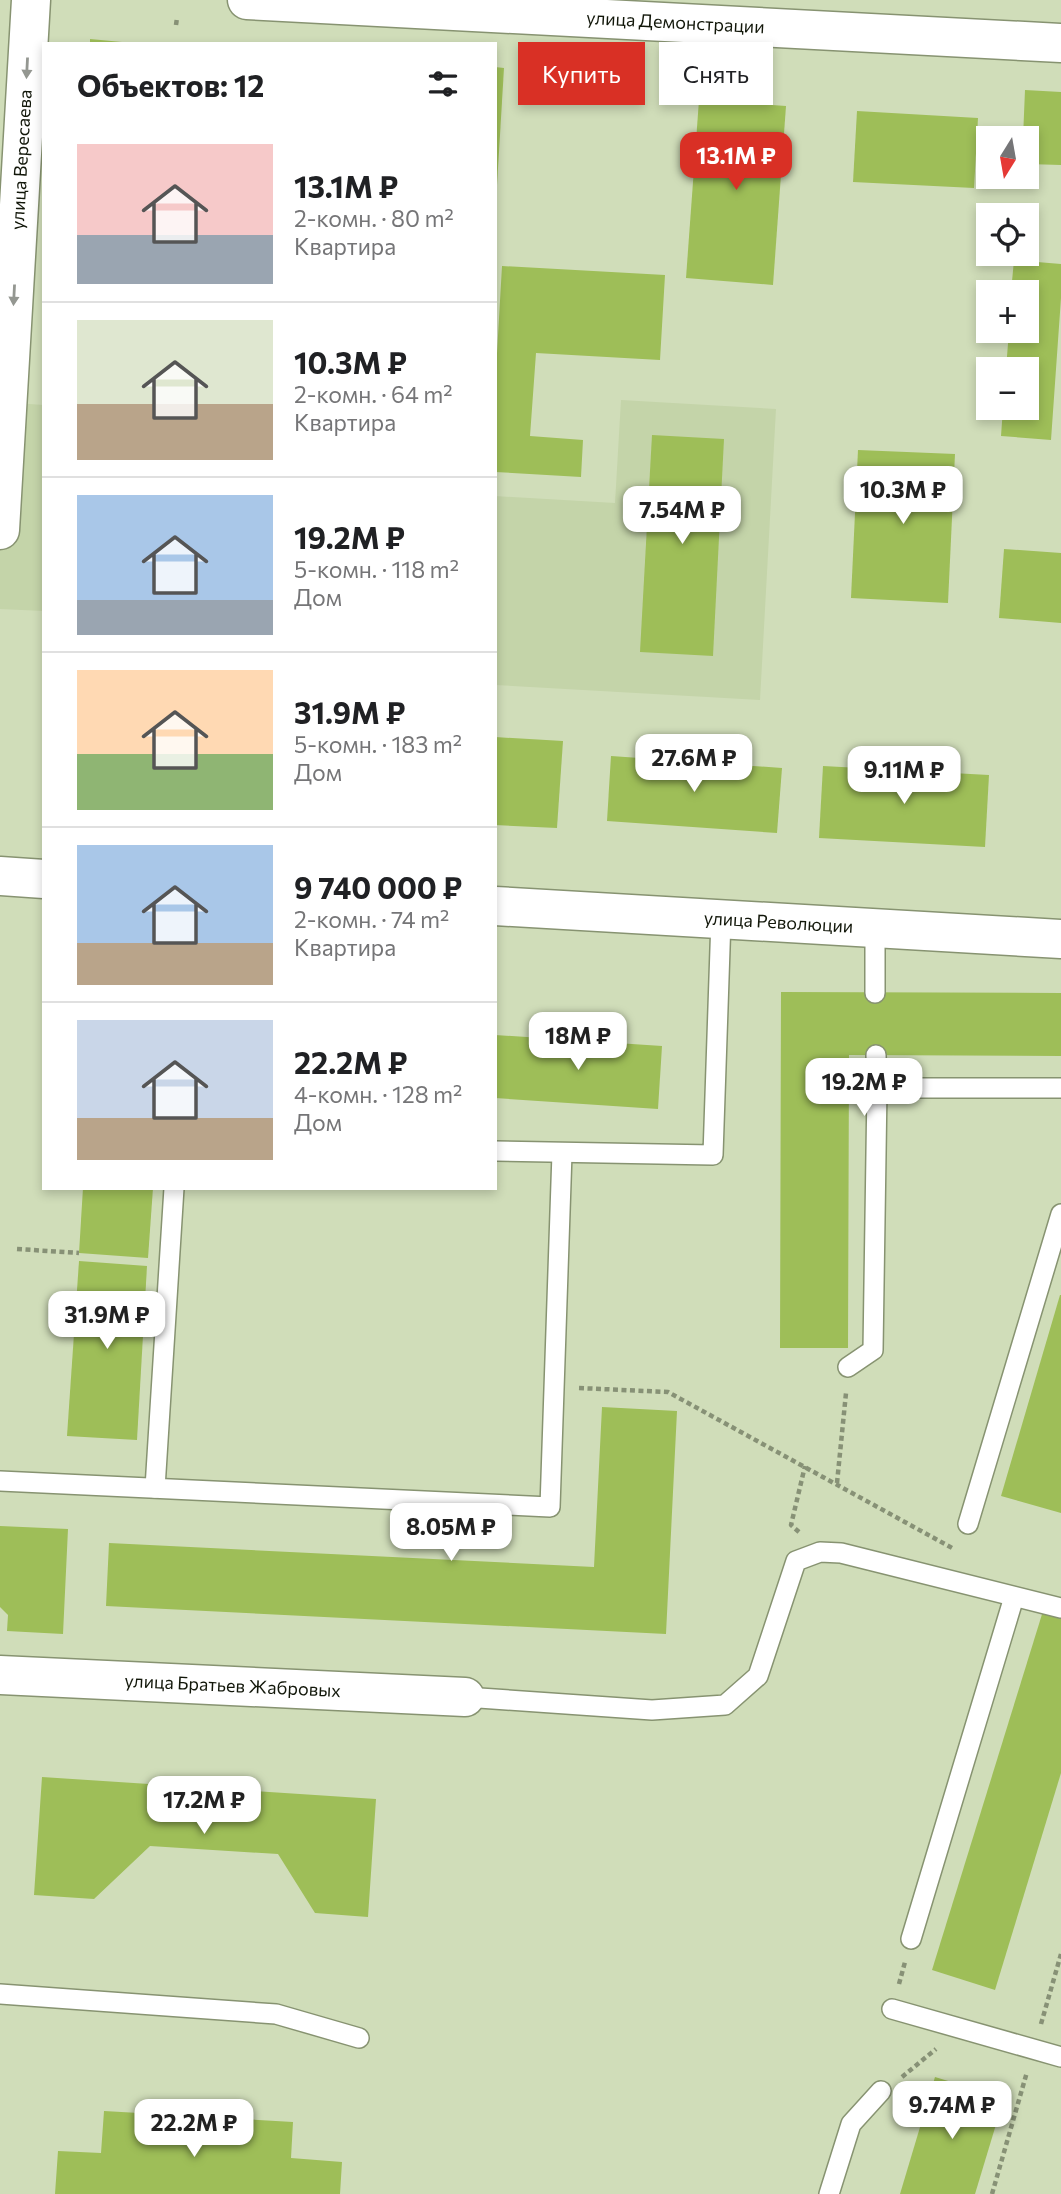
<!DOCTYPE html>
<html lang="ru">
<head>
<meta charset="utf-8">
<style>
  :root { --surface:#fff; --page:#f6f6f6; --text:#202124; --muted:#757577; --line:#e0e0e0; --accent:#d93025 }
  body { margin:0; font-family:Commissioner,sans-serif; background:var(--page); color:var(--text); height:100vh; display:flex; flex-direction:column; font-size:26px; white-space:nowrap }
  * { box-sizing:border-box; margin:0 }
  p { font-size:23px; color:var(--muted) }
  .icon { flex:none; width:38px; height:38px; fill:none; stroke:currentColor; stroke-width:2; stroke-linecap:round; stroke-linejoin:round }
  .map { position:relative; flex:1; overflow:hidden }
  .side { position:absolute; left:42px; top:42px; width:455px; height:1148px; display:flex; flex-direction:column; background:var(--surface); border-radius:0px; box-shadow:0 4px 10px #0003 }
  .side>* { flex:none }
  .banner { position:absolute; left:518px; top:42px; width:438px; height:63px; display:flex; gap:14px }
  .needle { width:46px; rotate:191deg }
  .tools { position:absolute; left:976px; top:126px; display:grid; gap:14px }
  .tools a { display:grid; place-items:center; width:63px; height:63px; border-radius:0px; background:var(--surface); box-shadow:0 4px 10px #0003; font-size:35px }
  .price { position:absolute; translate:-50% -60px; padding:0 16px; border-radius:14px; background:#fff; color:#222; font-size:23px; line-height:46px; filter:drop-shadow(0 2px 4px #0008) }
  .price::after { content:''; position:absolute; left:50%; top:42px; width:21px; height:16px; margin-left:-10px; background:inherit; clip-path:polygon(0 0,100% 0,50% 100%) }
  .price.selected { background:var(--accent); color:#fff }
  ul { padding:0; list-style:none }
  li { display:flex; align-items:center; gap:21px; height:175px; padding:0 35px }
  li+li { border-top:2px solid var(--line) }
  li span { display:grid; place-items:center; flex:none; width:196px; height:140px; border-radius:0px; color:#555 }
  li>.icon { margin-inline-start:auto }
  span .icon { width:84px; height:84px; fill:#fffc; stroke-width:1 }
  li b { font-size:30px }
  h2 { display:flex; justify-content:space-between; align-items:center; height:84px; padding:0 35px; font-size:30px }
  .pill { padding:0 24px; border-radius:0px; background:var(--surface); box-shadow:0 4px 10px #0003; font-size:24px; line-height:63px }
  .pill.selected { background:var(--accent); color:#fff }
  .map>svg:first-child { display:block }
</style>
</head>
<body>
<div class="map">
<svg width="1061" height="2194" viewBox="0 0 1061 2194">
  <rect width="100%" height="100%" fill="#d0ddb9"/>
  <g fill="#c4d4a9">
    <polygon points="621,400 776,409 760,700 495,685 495,496 615,503"/>
    <polygon points="0,402 44,405 44,611 0,609"/>
  </g>
  <g fill="#9ebe58">
    <polygon points="90,39 122,42 122,44 90,44"/>
    <polygon points="495,67 504,68 497,185 495,185"/>
    <polygon points="1025,90 1061,92 1061,165 1027,164 1027,138 1023,138"/>
    <polygon points="699,100 786,106 773,285 686,278"/>
    <polygon points="857,111 978,118 974,188 853,182"/>
    <polygon points="1014,260 1061,264 1061,298 1051,440 1001,436 1003,408 1027,408 1027,369 1006,369 1009,331 1027,331 1027,292 1011,292"/>
    <polygon points="502,266 665,275 660,360 536,353 530,436 583,440 581,477 495,472 495,388"/>
    <polygon points="652,435 724,439 713,656 640,652"/>
    <polygon points="858,450 955,454 948,603 851,598"/>
    <polygon points="1004,549 1061,553 1061,623 999,618"/>
    <polygon points="495,737 563,741 557,828 495,825"/>
    <polygon points="611,756 782,768 777,833 607,821"/>
    <polygon points="823,766 989,775 985,847 819,838"/>
    <polygon points="781,992 1061,993 1061,1056 849,1055 848,1348 780,1348"/>
    <polygon points="495,1035 662,1046 658,1109 495,1098"/>
    <polygon points="83,1188 153,1188 148,1258 79,1253"/>
    <polygon points="79,1261 147,1266 137,1440 67,1436"/>
    <polygon points="1060,1295 1061,1295 1061,1513 1001,1496"/>
    <polygon points="602,1407 677,1411 666,1634 106,1606 109,1543 594,1567"/>
    <polygon points="0,1526 68,1529 63,1634 7,1631 8,1615 0,1607"/>
    <polygon points="1043,1611 1061,1617 1061,1773 995,1990 932,1970"/>
    <polygon points="42,1777 376,1799 368,1917 315,1913 278,1854 150,1846 94,1899 34,1895"/>
    <polygon points="935,2077 1004,2098 975,2194 900,2194"/>
    <polygon points="104,2111 293,2122 291,2158 342,2162 340,2194 55,2194 58,2151 101,2153"/>
  </g>
  <g fill="none" stroke-linecap="round" stroke-linejoin="round">
    <g stroke="#879371" stroke-width="22">
      <g id="lane">
        <polyline points="875,928 875,993"/>
        <polyline points="876,1055 877,1088"/>
        <polyline points="495,1151 713,1155 721,919"/>
        <polyline points="848,1367 873,1350 877,1088 1061,1088"/>
        <polyline points="0,1481 550,1507 562,1153"/>
        <polyline points="155,1488 174,1188"/>
        <polyline points="968,1524 1061,1214"/>
        <polyline points="465,1697 652,1710 725,1705 758,1676 796,1561 820,1552 841,1553 1061,1608"/>
        <polyline points="911,1939 1014,1597"/>
        <polyline points="0,1994 276,2014 359,2038"/>
        <polyline points="892,2009 1061,2057"/>
        <polyline points="829,2194 851,2124 881,2091"/>
      </g>
    </g>
    <g stroke="#879371" stroke-width="41">
      <g id="street">
        <path id="s1" d="M247,0l814,43"/>
        <path id="s2" d="M0,530l31,-530"/>
        <polyline points="0,876 44,879"/>
        <path id="s3" d="M495,906l566,33"/>
        <path id="s4" d="M0,1675l465,22"/>
      </g>
    </g>
    <g stroke="#879176" stroke-width="4.5" stroke-dasharray="5 3.5" stroke-linecap="butt">
      <polyline points="176,25 177,18"/>
      <polyline points="17,1249 79,1253"/>
      <polyline points="579,1388 668,1392 954,1549"/>
      <polyline points="837,1483 846,1393"/>
      <polyline points="799,1532 791,1525 805,1466"/>
      <polyline points="899,1984 905,1962"/>
      <polyline points="1041,2024 1061,1954"/>
      <polyline points="902,2077 936,2049"/>
      <polyline points="992,2194 1027,2072"/>
    </g>
    <use href="#lane" stroke="#fff" stroke-width="19"/>
    <use href="#street" stroke="#fff" stroke-width="38"/>
  </g>
  <defs><path id="oneway-solid" d="M-6-.8H1V-3.2L6.5 0L1 3.2V.8H-6Z" transform="scale(1.75)"/></defs>
  <g fill="#949791">
    <use href="#oneway-solid" transform="translate(27 68) rotate(93)"/>
    <use href="#oneway-solid" transform="translate(14 295) rotate(93)"/>
  </g>
  <g text-anchor="middle" stroke-width="5" stroke-linejoin="round" paint-order="stroke">
    <g font-size="18" fill="#12170a" stroke="#ddebc6">
      <text dy="6" stroke="none"><textPath href="#s1" startOffset="429">улица Демонстрации</textPath></text>
      <text dy="6" stroke="none"><textPath href="#s2" startOffset="371">улица Вересаева</textPath></text>
      <text dy="6" stroke="none"><textPath href="#s3" startOffset="284">улица Революции</textPath></text>
      <text dy="6" stroke="none"><textPath href="#s4" startOffset="233">улица Братьев Жабровых</textPath></text>
    </g>
  </g>
</svg>
<div class="tools">
<a><svg class="needle" viewBox="-14 -14 28 28"><path d="M0-13l5 13h-10z" fill="#e53935"/><path d="M0 13l5-13h-10z" fill="#757577"/></svg></a>
<a><svg class="icon" aria-label="locate" viewBox="0 0 24 24"><circle cx="12" cy="12" r="6"/><path d="M12 2v4M12 18v4M2 12h4M18 12h4"/></svg></a>
<a>+</a>
<a>−</a>
</div>
<b class="price selected" style="left:736px;top:192px">13.1M ₽</b>
<b class="price" style="left:903px;top:526px">10.3M ₽</b>
<b class="price" style="left:682px;top:546px">7.54M ₽</b>
<b class="price" style="left:694px;top:794px">27.6M ₽</b>
<b class="price" style="left:904px;top:806px">9.11M ₽</b>
<b class="price" style="left:578px;top:1072px">18M ₽</b>
<b class="price" style="left:864px;top:1118px">19.2M ₽</b>
<b class="price" style="left:107px;top:1351px">31.9M ₽</b>
<b class="price" style="left:451px;top:1563px">8.05M ₽</b>
<b class="price" style="left:204px;top:1836px">17.2M ₽</b>
<b class="price" style="left:952px;top:2141px">9.74M ₽</b>
<b class="price" style="left:194px;top:2159px">22.2M ₽</b>
<div class="banner">
<a class="pill selected">Купить</a>
<a class="pill">Снять</a>
</div>
<section class="side">
<h2>Объектов: 12<svg class="icon" aria-label="filters" viewBox="0 0 24 24"><path d="M4 7h16M4 17h16"/><circle cx="9" cy="7" r="2"/><circle cx="15" cy="17" r="2"/></svg></h2>
<ul>
<li><span style="background:linear-gradient(#f6c9c9 65%,#9aa5b1 0)"><svg class="icon" aria-label="home" viewBox="0 0 24 24"><path d="M3 11l9-7 9 7M6 9v11h12V9"/></svg></span><div><b>13.1M ₽</b><p>2-комн. · 80 m²</p><p>Квартира</p></div></li>
<li><span style="background:linear-gradient(#dfe7d0 60%,#b9a48a 0)"><svg class="icon" aria-label="home" viewBox="0 0 24 24"><path d="M3 11l9-7 9 7M6 9v11h12V9"/></svg></span><div><b>10.3M ₽</b><p>2-комн. · 64 m²</p><p>Квартира</p></div></li>
<li><span style="background:linear-gradient(#a9c7e8 75%,#9aa5b1 0)"><svg class="icon" aria-label="home" viewBox="0 0 24 24"><path d="M3 11l9-7 9 7M6 9v11h12V9"/></svg></span><div><b>19.2M ₽</b><p>5-комн. · 118 m²</p><p>Дом</p></div></li>
<li><span style="background:linear-gradient(#ffd9b3 60%,#8fb573 0)"><svg class="icon" aria-label="home" viewBox="0 0 24 24"><path d="M3 11l9-7 9 7M6 9v11h12V9"/></svg></span><div><b>31.9M ₽</b><p>5-комн. · 183 m²</p><p>Дом</p></div></li>
<li><span style="background:linear-gradient(#a9c7e8 70%,#b9a48a 0)"><svg class="icon" aria-label="home" viewBox="0 0 24 24"><path d="M3 11l9-7 9 7M6 9v11h12V9"/></svg></span><div><b>9 740 000 ₽</b><p>2-комн. · 74 m²</p><p>Квартира</p></div></li>
<li><span style="background:linear-gradient(#c9d6e8 70%,#b9a48a 0)"><svg class="icon" aria-label="home" viewBox="0 0 24 24"><path d="M3 11l9-7 9 7M6 9v11h12V9"/></svg></span><div><b>22.2M ₽</b><p>4-комн. · 128 m²</p><p>Дом</p></div></li>
</ul>
</section>
</div>
</body>
</html>
